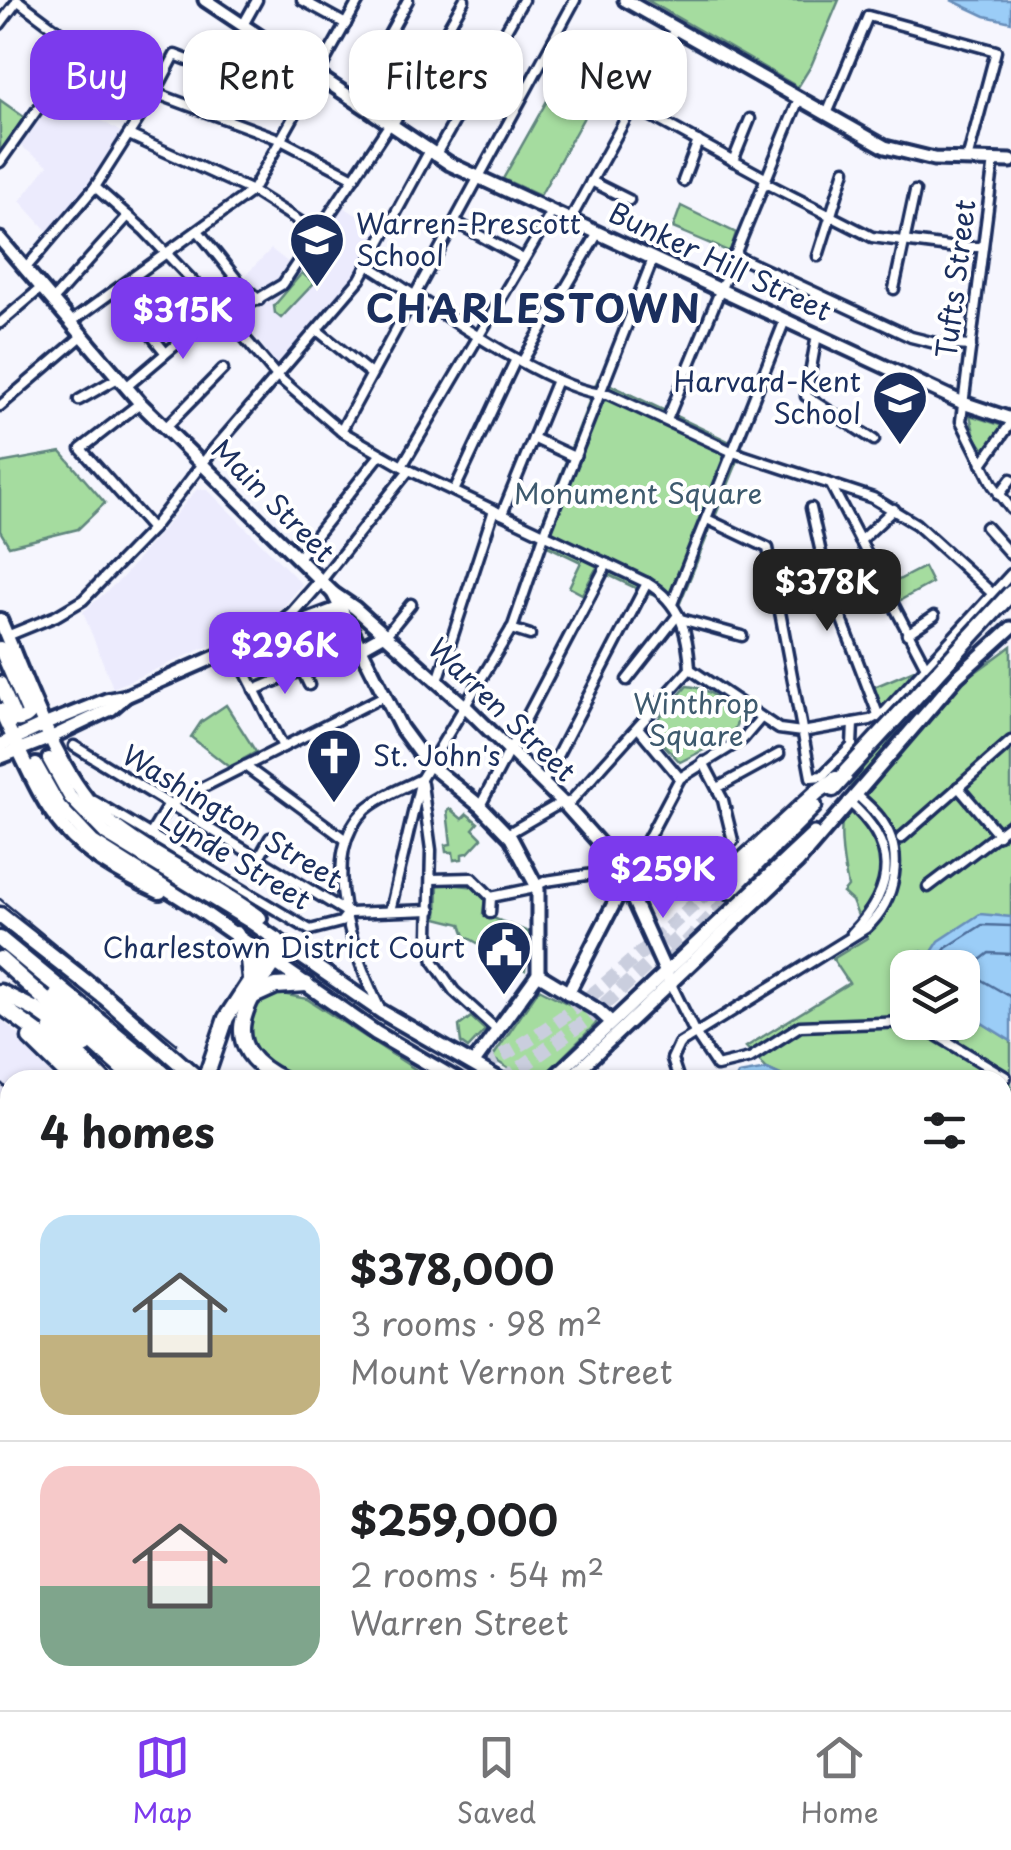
<!DOCTYPE html>
<html lang="en">
<head>
<meta charset="utf-8">
<style>
  :root { --surface:#fff; --page:#f2f2f2; --text:#202124; --muted:#757577; --line:#e0e0e0; --accent:#7c3aed }
  body { margin:0; font-family:"Playpen Sans",sans-serif; background:var(--page); color:var(--text); height:100vh; display:flex; flex-direction:column; font-size:38px; white-space:nowrap }
  * { box-sizing:border-box; margin:0 }
  p { font-size:32px; color:var(--muted) }
  .icon { flex:none; width:55px; height:55px; fill:none; stroke:currentColor; stroke-width:2; stroke-linecap:round; stroke-linejoin:round }
  .map { position:relative; flex:1; overflow:hidden }
  .panel { position:absolute; left:0px; top:1070px; width:1012px; height:640px; display:flex; flex-direction:column; background:var(--surface); border-radius:30px 30px 0 0; box-shadow:0 2px 8px #0004 }
  .panel>* { flex:none }
  .top-card { position:absolute; left:30px; top:30px; width:952px; height:90px; display:flex; gap:20px }
  .controls { position:absolute; left:890px; top:950px; display:grid; gap:20px }
  .controls a { display:grid; place-items:center; width:90px; height:90px; border-radius:20px; background:var(--surface); box-shadow:0 2px 8px #0004; font-size:50px }
  .price { position:absolute; translate:-50% -85px; padding:0 22px; border-radius:20px; background:var(--accent); color:#fff; font-size:32px; line-height:65px; filter:drop-shadow(0 2px 5px #0008) }
  .price::after { content:''; position:absolute; left:50%; top:60px; width:30px; height:22px; margin-left:-15px; background:inherit; clip-path:polygon(0 0,100% 0,50% 100%) }
  .price.current { background:#222; color:#fff }
  ul { padding:0; list-style:none }
  li { display:flex; align-items:center; gap:30px; height:250px; padding:0 40px }
  li+li { border-top:2px solid var(--line) }
  li span { display:grid; place-items:center; flex:none; width:280px; height:200px; border-radius:30px; color:#555 }
  li>.icon { margin-inline-start:auto }
  span .icon { width:120px; height:120px; fill:#fffc; stroke-width:1 }
  li b { font-size:42px }
  h2 { display:flex; justify-content:space-between; align-items:center; height:120px; padding:0 40px; font-size:42px }
  .tag { padding:0 35px; border-radius:30px; background:var(--surface); box-shadow:0 2px 8px #0004; font-size:35px; line-height:90px }
  .tag.current { background:var(--accent); color:#fff }
  .tab-bar { display:flex; justify-content:space-around; align-items:center; height:140px; border-top:2px solid var(--line); background:var(--surface); font-size:28px; color:var(--muted) }
  .tab-bar a { display:grid; justify-items:center; gap:5px }
  .tab-bar .current { color:var(--accent) }
  .map>svg:first-child { display:block }
</style>
</head>
<body>
<div class="map">
<svg width="1011" height="1710" viewBox="0 0 1011 1710">
  <rect width="100%" height="100%" fill="#f6f6fe"/>
  <filter id="ink" filterUnits="userSpaceOnUse"><feTurbulence type="fractalNoise" baseFrequency=".01" numOctaves="2"/><feDisplacementMap in="SourceGraphic" scale="20" xChannelSelector="R" yChannelSelector="G"/><feConvolveMatrix kernelMatrix="1 2 1 2 8 2 1 2 1" color-interpolation-filters="sRGB"/></filter>
  <g filter="url(#ink)">
    <g fill="#ecebfd">
      <polygon points="56,93 124,134 86,190 49,233 20,201 48,165 19,145"/>
      <polygon points="342,206 380,230 350,284 277,365 241,318 284,293"/>
      <polygon points="271,249 289,263 277,283 258,294 242,279"/>
      <polygon points="197,489 207,489 302,584 283,608 266,621 113,688 83,612 122,578"/>
      <polygon points="0,1019 24,1039 66,1080 10,1080 10,1101 0,1092"/>
    </g>
    <g fill="#a5dc9f" stroke="#60867e" stroke-width="2.5">
      <polygon points="647,0 839,0 811,66 798,87"/>
      <polygon points="566,67 592,82 595,78 603,83 540,196 503,179"/>
      <polygon points="0,100 24,117 0,152"/>
      <polygon points="681,206 736,233 730,252 673,228"/>
      <polygon points="302,273 314,283 281,318 275,313 274,306"/>
      <polygon points="598,379 743,448 680,603 646,593 596,569 582,594 569,587 581,562 535,540"/>
      <polygon points="970,415 1003,426 984,450 975,437"/>
      <polygon points="61,452 105,503 78,529 9,546 0,531 0,463"/>
      <polygon points="924,567 932,583 897,602 889,585"/>
      <path d="M1011,646v341l-57,-37 -46,18v54h54l1,-11 48,30v54l-8,5 -1,-20h-211l-24,-11 -21,-22 103,-64 -16,-24 34,-21 -15,-37 -9,-8 5,-6c-6,-30 -11,-62 -1,-92 20,-54 118,-113 164,-149z"/>
      <polygon points="919,668 881,708 874,687"/>
      <path d="M687,686c19,1 45,18 51,35l-7,15 -51,26 -28,-30v-6z"/>
      <polygon points="226,705 256,752 229,767 191,737 201,722"/>
      <polygon points="450,809 462,819 467,814 478,823 473,829 482,838 468,853 462,854 462,859 454,860 453,852 446,852 445,845 451,844 447,811"/>
      <polygon points="438,883 477,887 485,898 483,914 531,933 525,970 465,936 461,924 437,918"/>
      <polygon points="539,989 594,1017 596,1024 546,1074 526,1080 492,1058"/>
      <polygon points="281,990 282,994 307,999 427,1077 422,1080 298,1080 269,1066 250,1046 248,1023 257,1003"/>
      <polygon points="471,1017 485,1030 468,1048 461,1043 459,1026"/>
      <polygon points="10,1272 10,1376 0,1385 0,1277"/>
      <polygon points="1011,1356 1011,1425 1004,1425 1003,1358"/>
      <polygon points="10,1537 10,1586 0,1601 0,1544"/>
    </g>
    <g fill="#9bcdf7" stroke="#688eba" stroke-width="2.5">
      <polygon points="951,0 1011,0 1011,22 985,16"/>
      <polygon points="980,914 1011,917 1011,1041 963,1011 962,968 908,968 907,976 906,960 921,951 930,955 939,941"/>
      <polygon points="767,1069 791,1080 735,1080 738,1074"/>
      <polygon points="1011,1094 1011,1356 1003,1358 1002,1099"/>
      <polygon points="10,1376 10,1537 0,1544 0,1385"/>
    </g>
    <g fill="none" stroke-linecap="round" stroke-linejoin="round">
      <g stroke="#4e6e9b" stroke-width="2.5">
        <polyline points="1011,954 989,953 966,971 1011,997"/>
        <polyline points="917,968 921,963 936,962 946,948 982,925 1011,926"/>
      </g>
      <g stroke="#415e8c" stroke-width="2.5" stroke-dasharray="12 10" stroke-linecap="butt">
        <polyline points="1002,1217 1011,1214"/>
        <polyline points="1002,1241 1011,1237"/>
        <polyline points="1002,1268 1011,1265"/>
        <polyline points="1002,1279 1011,1276"/>
      </g>
      <polyline stroke="#cacede" stroke-width="8" stroke-dasharray="8 4" stroke-linecap="butt" points="626,1700 633,1710"/>
      <g stroke="#cacede" stroke-width="14" stroke-dasharray="14 7" stroke-linecap="butt">
        <polyline points="657,973 743,884"/>
        <path d="M444,1080c110,-36 191,-124 276,-199"/>
        <polyline points="504,1080 588,1019 681,935"/>
        <polyline points="0,1645 10,1640"/>
        <polyline points="700,1700 708,1710"/>
        <polyline points="723,1700 731,1710"/>
        <polyline points="739,1700 746,1710"/>
      </g>
      <g stroke="#1b2f5e" stroke-width="15">
        <g id="street">
          <polyline points="17,0 81,48 155,93 279,139 354,178"/>
          <polyline points="302,0 346,24"/>
          <polyline points="0,24 18,0"/>
          <polyline points="243,25 257,0"/>
          <polyline points="353,100 408,0"/>
          <polyline points="633,106 765,178"/>
          <polyline points="827,114 868,16 996,51 967,160"/>
          <polyline points="392,126 464,0"/>
          <polyline points="129,135 252,191 318,233"/>
          <polyline points="435,156 523,0"/>
          <polyline points="994,160 961,421 993,485 1011,509"/>
          <polyline points="733,161 750,119"/>
          <polyline points="0,162 81,48"/>
          <polyline points="591,181 629,200"/>
          <polyline points="683,181 698,141"/>
          <polyline points="764,182 872,237 949,247 983,247"/>
          <path d="M95,187l49,43 83,87 49,58 65,56 68,39 238,113c34,20 41,50 43,86l-119,132 -14,4 -50,29"/>
          <polyline points="570,220 675,29"/>
          <polyline points="455,222 523,259"/>
          <polyline points="199,232 238,281 259,300"/>
          <polyline points="734,255 911,337 939,344 971,346"/>
          <polyline points="818,256 845,170"/>
          <path d="M368,265c51,32 187,131 240,129l125,58 140,46 43,26 77,70"/>
          <polyline points="25,269 95,187 155,93 175,55 299,103"/>
          <polyline points="894,289 915,191"/>
          <polyline points="52,301 128,216"/>
          <polyline points="227,317 283,284 389,125"/>
          <polyline points="71,322 252,191 359,0"/>
          <polyline points="0,323 41,288"/>
          <polyline points="317,330 371,374"/>
          <polyline points="817,335 806,396 874,440"/>
          <polyline points="165,352 144,326 193,283"/>
          <polyline points="522,362 598,233"/>
          <polyline points="126,387 218,309"/>
          <polyline points="79,400 118,378"/>
          <polyline points="140,403 81,449 152,529"/>
          <polyline points="0,406 82,336"/>
          <polyline points="667,420 799,99"/>
          <polyline points="165,428 223,369"/>
          <polyline points="341,431 575,0"/>
          <polyline points="533,438 574,457"/>
          <polyline points="982,464 1011,423"/>
          <polyline points="402,466 552,212"/>
          <polyline points="831,485 926,667"/>
          <polyline points="454,491 516,359"/>
          <polyline points="999,495 1011,479"/>
          <polyline points="811,508 827,580 879,717"/>
          <polyline points="502,514 557,380"/>
          <polyline points="707,519 768,548 811,777 822,776 852,746 853,723"/>
          <polyline points="986,527 1011,555"/>
          <polyline points="860,541 894,509"/>
          <polyline points="297,559 380,455"/>
          <polyline points="320,582 409,470"/>
          <polyline points="672,604 785,320"/>
          <polyline points="681,619 742,636"/>
          <polyline points="282,629 309,685"/>
          <polyline points="511,629 530,635"/>
          <polyline points="907,634 934,616"/>
          <polyline points="386,635 411,604"/>
          <polyline points="7,636 56,616 83,600 152,529 209,455 360,279 429,152"/>
          <polyline points="234,649 283,747"/>
          <polyline points="690,669 779,729 802,732 870,720 885,712 1011,574"/>
          <polyline points="627,680 678,615"/>
          <polyline points="438,681 494,510"/>
          <polyline points="254,690 302,670"/>
          <polyline points="639,729 680,778"/>
          <polyline points="74,746 348,913 431,910"/>
          <polyline points="703,762 723,800 733,841"/>
          <polyline points="245,766 346,840"/>
          <polyline points="543,783 647,583"/>
          <polyline points="422,784 431,850 429,935 434,962 454,991 498,1031"/>
          <polyline points="958,787 999,835"/>
          <polyline points="717,788 779,754"/>
          <polyline points="94,801 310,930 341,922 348,913"/>
          <path d="M848,801c50,43 49,85 4,132"/>
          <polyline points="480,806 607,564"/>
          <polyline points="150,835 168,805 384,696"/>
          <polyline points="901,838 1011,741"/>
          <polyline points="258,859 270,838"/>
          <polyline points="432,879 472,878 491,897 490,913"/>
          <polyline points="928,887 1011,824"/>
          <polyline points="491,897 530,889 546,881 607,872 616,875 624,884 680,778 743,739 760,719"/>
          <polyline points="390,911 421,779 513,626 547,527 653,259"/>
          <polyline points="671,984 695,1033 717,1066 750,1058 800,1026 908,1022"/>
          <path d="M380,1009c-25,-52 -65,-153 -14,-200 15,-13 37,-21 55,-30"/>
          <polyline points="915,1022 1006,1077"/>
          <path d="M679,1080l-7,-21 7,-15 187,-116c30,-27 40,-77 13,-111 -6,-8 -15,-15 -23,-23"/>
          <polyline points="1002,1507 1011,1499"/>
          <polyline points="1002,1572 1011,1576"/>
          <polyline points="790,1700 799,1710"/>
          <polyline points="935,1700 941,1710"/>
          <polyline points="981,1700 992,1710"/>
          <polyline points="63,1710 66,1700"/>
          <polyline points="107,1710 110,1700"/>
          <polyline points="892,1710 921,1709"/>
          <polyline points="1010,1710 1011,1592"/>
        </g>
      </g>
      <g stroke="#1b2f5e" stroke-width="19">
        <g id="secondary">
          <polyline points="205,0 450,164 963,403 1011,419"/>
          <polyline points="625,0 885,147 934,159 1011,161"/>
          <polyline points="0,239 140,403 333,593 401,728 426,762 480,806 511,838 538,889 538,974 473,1064"/>
          <polyline points="333,593 355,608 466,707 567,807 616,862 671,984"/>
          <polyline points="276,632 340,608"/>
          <polyline points="360,648 385,634"/>
          <polyline points="46,724 106,700 126,696 270,633 292,614 320,582"/>
          <polyline points="52,737 111,709 126,696"/>
          <polyline points="538,974 599,1011 611,1022"/>
          <polyline points="568,993 624,884"/>
          <polyline points="551,1080 814,833"/>
          <polyline points="568,1080 798,862 957,677 1011,628"/>
          <polyline points="1002,1440 1011,1436"/>
          <polyline points="164,1700 196,1710"/>
          <polyline points="673,1710 694,1700"/>
        </g>
      </g>
      <g stroke="#1b2f5e" stroke-width="20">
        <g id="primary">
          <path d="M0,620c25,57 58,157 104,197 47,41 107,63 156,101"/>
          <polyline points="0,648 27,710"/>
          <polyline points="0,683 14,715"/>
          <path d="M0,710c48,100 52,133 160,182"/>
          <path d="M2,714c12,11 28,7 32,-9"/>
          <polyline points="0,745 46,724"/>
          <polyline points="0,757 52,737"/>
          <polyline points="49,759 70,797 106,834 248,920 382,1012 500,1080"/>
          <polyline points="36,765 59,806 93,842 191,904 376,1033 457,1080"/>
          <polyline points="0,1609 10,1598"/>
          <polyline points="842,1700 843,1710"/>
        </g>
      </g>
      <g stroke="#1b2f5e" stroke-width="21">
        <g id="highway">
          <polyline points="833,789 853,767"/>
          <polyline points="720,881 817,792 836,779"/>
          <polyline points="729,891 814,806"/>
          <polyline points="0,915 106,998 199,1080"/>
          <polyline points="236,934 248,959 250,978"/>
          <polyline points="0,939 171,1080"/>
          <polyline points="0,959 135,1080"/>
          <polyline points="0,992 36,1010 86,1045"/>
          <polyline points="57,995 150,1080"/>
          <polyline points="254,996 276,986 306,984"/>
          <polyline points="0,1005 38,1033 87,1080"/>
          <polyline points="51,1027 103,1080"/>
          <polyline points="30,1038 73,1080"/>
          <polyline points="205,1080 226,1018 277,940"/>
          <path d="M284,1080c-77,-37 -31,-85 2,-134"/>
          <polyline points="0,1219 10,1224"/>
          <polyline points="0,1235 10,1239"/>
          <polyline points="0,1597 10,1593"/>
          <polyline points="0,1624 10,1632"/>
          <polyline points="0,1669 10,1664"/>
          <polyline points="252,1700 282,1710"/>
        </g>
      </g>
      <use href="#street" stroke="#fff" stroke-width="8"/>
      <use href="#secondary" stroke="#fff" stroke-width="11"/>
      <use href="#primary" stroke="#fff" stroke-width="12"/>
      <use href="#highway" stroke="#fff" stroke-width="14"/>
      <g stroke="#1b2f5e" stroke-width="2.5">
        <polyline points="0,1594 10,1601"/>
        <polyline points="226,1700 248,1710"/>
      </g>
      <g stroke="#1b2f5e" stroke-width="2.5">
        <polyline points="0,899 177,1044"/>
        <polyline points="0,1082 10,1092"/>
        <polyline points="0,1107 10,1117"/>
        <polyline points="0,1131 10,1140"/>
      </g>
      <g stroke="#1b2f5e" stroke-width="21" stroke-linecap="butt">
        <g id="highway-bridge">
          <polyline points="845,773 1011,593"/>
          <polyline points="325,1710 353,1700"/>
        </g>
      </g>
      <use href="#highway-bridge" stroke="#fff" stroke-width="14"/>
    </g>
  </g>
  <defs>
    <g id="school-pin" transform="scale(2.875)"><path d="M0 17L-7.5 6A9.5 9.5 0 1 1 7.5 6Z" fill="#1b2f5e" stroke="#fff"/><path d="M0-5L7-2L0 1L-7-2ZM-4 1L0 2.5L4 1V4Q0 6-4 4Z" fill="#fff"/></g>
    <g id="church-pin" transform="scale(2.875)"><path d="M0 17L-7.5 6A9.5 9.5 0 1 1 7.5 6Z" fill="#1b2f5e" stroke="#fff"/><path d="M-1.2-6h2.4v3.5h3.3v2.4h-3.3V6h-2.4V-.1h-3.3v-2.4h3.3Z" fill="#fff"/></g>
    <g id="civic-pin" transform="scale(2.875)"><path d="M0 17L-7.5 6A9.5 9.5 0 1 1 7.5 6Z" fill="#1b2f5e" stroke="#fff"/><path d="M-.6-6.5H3V-4.5H.6V-3L4-1V1h2V6H-6V1h2V-1L-.6-3ZM-1.2 2.5V6h2.4V2.5Z" fill="#fff"/></g>
  </defs>
  <g fill-rule="evenodd">
    <use href="#school-pin" x="317" y="240"/>
    <use href="#school-pin" x="900" y="398"/>
    <use href="#church-pin" x="334" y="756"/>
    <use href="#civic-pin" x="504" y="948"/>
  </g>
  <g text-anchor="middle" stroke-width="8" stroke-linejoin="round" paint-order="stroke">
    <g font-size="28" fill="#1b2f5e" stroke="#fff" text-anchor="start">
      <text x="356" y="234">Warren-Prescott<tspan x="356" dy="32">School</tspan></text>
      <text x="861" y="392" text-anchor="end">Harvard-Kent<tspan x="861" dy="32">School</tspan></text>
      <text x="373" y="766">St. John's</text>
      <text x="465" y="958" text-anchor="end">Charlestown District Court</text>
    </g>
    <g font-size="28" fill="#1b2f5e" stroke="#fff">
      <text transform="translate(720 262) rotate(25)" y="10">Bunker Hill Street</text>
      <text transform="translate(956 279) rotate(-83)" y="10">Tufts Street</text>
      <text transform="translate(273 501) rotate(45)" y="10">Main Street</text>
      <text transform="translate(502 710) rotate(44)" y="10">Warren Street</text>
      <text transform="translate(232 817) rotate(31)" y="10">Washington Street</text>
      <text transform="translate(235 859) rotate(31)" y="10">Lynde Street</text>
    </g>
    <g font-size="28" fill="#3e5a6e" stroke="#fff">
      <text x="638" y="504">Monument Square</text>
      <text x="696" y="714">Winthrop<tspan x="696" dy="32">Square</tspan></text>
    </g>
    <g font-size="38" font-weight="bold" letter-spacing="2.5" fill="#1b2f5e" stroke="#fff">
      <text x="534" y="323">CHARLESTOWN</text>
    </g>
  </g>
</svg>
<div class="controls">
<a><svg class="icon" aria-label="layers" viewBox="0 0 24 24"><path d="M12 4l9 5-9 5-9-5zM3 14l9 5 9-5"/></svg></a>
</div>
<b class="price" style="left:183px;top:362px">$315K</b>
<b class="price current" style="left:827px;top:634px">$378K</b>
<b class="price" style="left:285px;top:697px">$296K</b>
<b class="price" style="left:663px;top:921px">$259K</b>
<div class="top-card">
<a class="tag current">Buy</a>
<a class="tag">Rent</a>
<a class="tag">Filters</a>
<a class="tag">New</a>
</div>
<section class="panel">
<h2>4 homes<svg class="icon" aria-label="filters" viewBox="0 0 24 24"><path d="M4 7h16M4 17h16"/><circle cx="9" cy="7" r="2"/><circle cx="15" cy="17" r="2"/></svg></h2>
<ul>
<li><span style="background:linear-gradient(#bfe0f5 60%,#c2b280 0)"><svg class="icon" aria-label="home" viewBox="0 0 24 24"><path d="M3 11l9-7 9 7M6 9v11h12V9"/></svg></span><div><b>$378,000</b><p>3 rooms · 98 m²</p><p>Mount Vernon Street</p></div></li>
<li><span style="background:linear-gradient(#f6c9c9 60%,#7fa58c 0)"><svg class="icon" aria-label="home" viewBox="0 0 24 24"><path d="M3 11l9-7 9 7M6 9v11h12V9"/></svg></span><div><b>$259,000</b><p>2 rooms · 54 m²</p><p>Warren Street</p></div></li>
</ul>
</section>
</div>
<nav class="tab-bar">
<a class="current"><svg class="icon" aria-label="map" viewBox="0 0 24 24"><path d="M3 6l6-2 6 2 6-2v14l-6 2-6-2-6 2zM9 4v14M15 6v14"/></svg>Map</a>
<a><svg class="icon" aria-label="saved" viewBox="0 0 24 24"><path d="M7 4h10v16l-5-4-5 4z"/></svg>Saved</a>
<a><svg class="icon" aria-label="home" viewBox="0 0 24 24"><path d="M3 11l9-7 9 7M6 9v11h12V9"/></svg>Home</a>
</nav>
</body>
</html>
